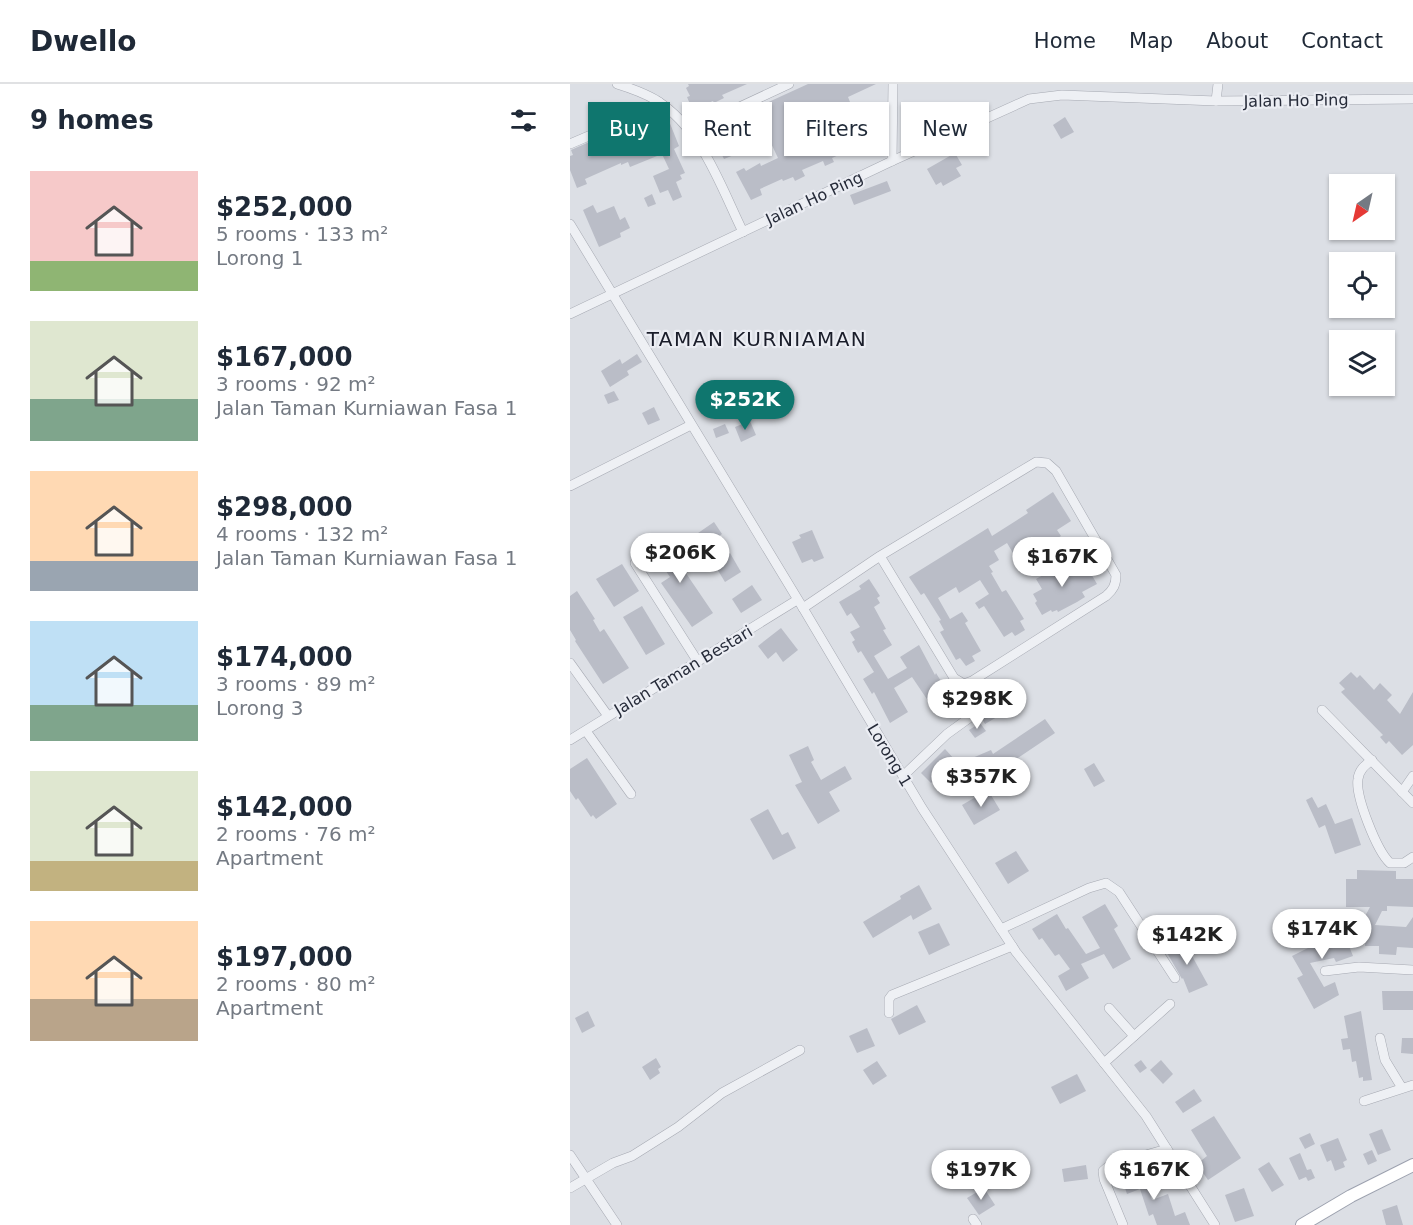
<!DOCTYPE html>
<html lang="en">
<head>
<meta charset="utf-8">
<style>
  :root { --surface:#fff; --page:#f2f2f3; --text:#1f2937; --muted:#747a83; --line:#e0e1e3; --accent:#0f766e }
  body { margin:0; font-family:"DejaVu Sans",sans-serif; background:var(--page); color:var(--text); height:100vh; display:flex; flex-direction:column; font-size:22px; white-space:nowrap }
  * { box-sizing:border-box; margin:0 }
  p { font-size:20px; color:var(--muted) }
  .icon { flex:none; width:33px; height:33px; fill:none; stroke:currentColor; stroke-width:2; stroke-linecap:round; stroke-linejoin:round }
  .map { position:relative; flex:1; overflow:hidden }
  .side { display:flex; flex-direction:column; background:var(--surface); width:570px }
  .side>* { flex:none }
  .banner { position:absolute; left:18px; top:18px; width:570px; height:54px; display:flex; gap:12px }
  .needle { width:39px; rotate:214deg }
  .tools { position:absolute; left:759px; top:90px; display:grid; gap:12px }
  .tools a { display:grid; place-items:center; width:66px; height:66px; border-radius:0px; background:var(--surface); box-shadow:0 2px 4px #0004; font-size:30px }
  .price { position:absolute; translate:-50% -51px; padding:0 14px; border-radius:21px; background:#fff; color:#222; font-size:20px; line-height:39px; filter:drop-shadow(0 2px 3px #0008) }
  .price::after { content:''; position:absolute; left:50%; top:36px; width:18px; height:14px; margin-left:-9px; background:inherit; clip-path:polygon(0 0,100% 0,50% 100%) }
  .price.current { background:var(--accent); color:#fff }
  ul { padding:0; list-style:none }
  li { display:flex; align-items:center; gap:18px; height:150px; padding:0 30px }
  li span { display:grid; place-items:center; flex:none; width:168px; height:120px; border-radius:0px; color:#555 }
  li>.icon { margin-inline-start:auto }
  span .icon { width:72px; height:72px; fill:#fffc; stroke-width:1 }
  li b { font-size:26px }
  h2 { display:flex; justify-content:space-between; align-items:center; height:72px; padding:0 30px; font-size:26px }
  .tag { padding:0 21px; border-radius:0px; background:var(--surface); box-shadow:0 2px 4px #0004; font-size:21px; line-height:54px }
  .tag.current { background:var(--accent); color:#fff }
  header { display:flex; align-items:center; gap:36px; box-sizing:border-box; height:84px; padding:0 30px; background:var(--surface); border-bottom:2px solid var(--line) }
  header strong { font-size:28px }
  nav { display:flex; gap:33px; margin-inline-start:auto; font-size:21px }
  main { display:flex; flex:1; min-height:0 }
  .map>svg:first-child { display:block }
</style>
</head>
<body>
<header>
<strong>Dwello</strong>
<nav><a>Home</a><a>Map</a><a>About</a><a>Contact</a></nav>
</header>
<main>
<section class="side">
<h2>9 homes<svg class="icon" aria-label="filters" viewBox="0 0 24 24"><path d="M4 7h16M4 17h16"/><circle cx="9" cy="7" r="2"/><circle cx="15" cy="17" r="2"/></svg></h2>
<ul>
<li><span style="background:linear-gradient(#f6c9c9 75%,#8fb573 0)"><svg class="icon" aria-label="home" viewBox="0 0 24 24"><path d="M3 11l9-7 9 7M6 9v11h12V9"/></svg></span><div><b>$252,000</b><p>5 rooms · 133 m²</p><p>Lorong 1</p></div></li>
<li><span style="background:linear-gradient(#dfe7d0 65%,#7fa58c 0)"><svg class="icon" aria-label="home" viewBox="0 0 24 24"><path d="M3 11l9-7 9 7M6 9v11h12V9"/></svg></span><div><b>$167,000</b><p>3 rooms · 92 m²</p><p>Jalan Taman Kurniawan Fasa 1</p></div></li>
<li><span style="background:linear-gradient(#ffd9b3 75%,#9aa5b1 0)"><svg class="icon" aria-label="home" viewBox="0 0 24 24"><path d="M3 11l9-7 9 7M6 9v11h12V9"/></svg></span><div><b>$298,000</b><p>4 rooms · 132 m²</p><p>Jalan Taman Kurniawan Fasa 1</p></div></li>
<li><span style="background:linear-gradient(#bfe0f5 70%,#7fa58c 0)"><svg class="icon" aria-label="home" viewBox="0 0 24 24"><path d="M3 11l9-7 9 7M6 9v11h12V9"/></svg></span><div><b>$174,000</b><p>3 rooms · 89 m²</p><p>Lorong 3</p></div></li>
<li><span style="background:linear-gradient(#dfe7d0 75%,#c2b280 0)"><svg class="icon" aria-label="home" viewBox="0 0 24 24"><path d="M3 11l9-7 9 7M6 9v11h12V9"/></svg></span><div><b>$142,000</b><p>2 rooms · 76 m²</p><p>Apartment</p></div></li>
<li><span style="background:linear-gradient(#ffd9b3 65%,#b9a48a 0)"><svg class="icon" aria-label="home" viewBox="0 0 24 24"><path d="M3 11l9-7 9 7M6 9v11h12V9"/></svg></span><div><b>$197,000</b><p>2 rooms · 80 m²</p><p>Apartment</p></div></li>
</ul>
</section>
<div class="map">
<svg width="843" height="1141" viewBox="0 0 843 1141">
  <rect width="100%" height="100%" fill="#dcdfe5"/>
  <g fill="#babdc7">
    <polygon points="118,0 177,0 152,11 154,14 144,19 143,17 133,21 133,20 122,25 117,13 120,12 116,4 119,2"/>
    <polygon points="238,0 306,0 278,13 280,18 273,21 291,61 262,74 264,78 255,82 253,77 232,86 235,92 225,97 223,93 213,97 212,95 190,105 192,111 181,116 166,88 174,84 176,87 190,79 191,82 208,74 198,53 189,57 187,51 160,63 164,71 154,75 147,61 144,62 137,46"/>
    <polygon points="90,27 97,32 109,62 104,65 115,89 110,91 112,95 106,98 112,113 103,117 98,106 90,109 83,92 99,85 92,70 60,83 58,78 51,81 51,79 15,95 17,100 7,104 0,86 0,72 3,71 1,66"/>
    <polygon points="495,33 504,48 491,55 483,41"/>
    <polygon points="385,69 392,81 386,84 391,92 373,102 371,98 366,101 357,85"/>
    <polygon points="317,97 321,107 284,121 280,111"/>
    <polygon points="82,110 86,120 78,123 74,114"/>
    <polygon points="23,121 27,129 44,122 50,136 55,133 60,144 50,149 51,153 29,163 13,126"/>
    <polygon points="67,270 72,278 57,287 59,291 40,303 31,287 50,275 52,280"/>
    <polygon points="44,307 49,316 38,320 34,311"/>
    <polygon points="84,323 90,336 78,341 72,329"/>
    <polygon points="180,337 186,351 171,358 165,343"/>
    <polygon points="155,340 159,349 146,354 143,345"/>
    <polygon points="483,408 501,437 487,446 491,452 459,472 453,462 443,469 437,459 424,467 429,476 419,482 423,488 421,489 432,508 436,506 454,535 450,537 455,546 445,552 442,548 434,553 414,522 409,525 405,519 419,510 410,496 389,509 386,503 368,514 380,535 392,528 398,537 395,539 411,567 402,572 405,577 396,582 390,574 386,576 370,548 374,546 369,537 371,536 354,509 351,511 339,493 418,444 422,452 458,429 456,426"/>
    <polygon points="144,438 152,450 139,459 137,456 123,465 118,456"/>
    <polygon points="242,446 254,474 244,478 242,475 232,479 222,458 231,454 229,451"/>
    <polygon points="95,455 108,476 107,476 143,529 122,543 91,499 100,493 89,477 83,481 74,468"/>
    <polygon points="160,469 171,488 155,498 144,480"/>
    <polygon points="490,479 492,484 495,482 498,487 511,479 516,490 520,488 527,500 512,508 515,513 507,518 488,528 487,526 482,528 481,526 472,531 465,519 467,517 463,510 472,505 466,495 484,485 483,482"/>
    <polygon points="52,480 69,507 44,523 26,495"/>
    <polygon points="299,495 310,512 307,514 310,519 304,523 316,545 313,546 322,561 304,572 318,595 337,584 330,573 349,561 365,591 366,589 380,612 390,605 396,606 400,612 369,633 342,593 324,604 338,628 320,639 304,608 302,610 293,595 304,588 291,567 288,569 282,558 285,556 280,548 290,543 281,529 277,532 269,518 291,505 289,502"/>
    <polygon points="182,501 192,516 171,529 162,515"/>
    <polygon points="7,507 25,535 23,536 30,548 34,545 59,584 33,600 5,557 6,556 0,546 0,512"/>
    <polygon points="72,522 95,560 76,571 53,533"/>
    <polygon points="211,544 228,566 213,578 206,568 198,575 188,562"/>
    <polygon points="781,588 787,594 790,591 804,606 810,599 822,611 817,616 830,630 843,608 843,661 832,671 819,657 816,660 810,653 813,651 771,608 775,605 769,599"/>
    <polygon points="426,603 439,626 415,640 411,633 412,626 405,622 402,617"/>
    <polygon points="475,635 485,649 442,678 438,673 406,688 400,675 421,666 423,670"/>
    <polygon points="410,639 416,647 405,654 399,646"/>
    <polygon points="238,662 244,676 241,678 251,696 275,682 282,695 259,708 270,727 248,740 225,701 232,698 219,671"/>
    <polygon points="375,665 385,676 361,699 351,689"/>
    <polygon points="17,674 47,720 26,735 23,731 21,733 8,714 6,716 0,707 0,685"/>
    <polygon points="524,679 535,697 524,703 514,685"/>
    <polygon points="418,706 430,726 404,741 392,721"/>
    <polygon points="742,713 748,724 756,720 765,740 782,734 791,761 765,770 755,741 749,744 736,716"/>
    <polygon points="198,725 212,751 218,748 226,764 203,776 180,735"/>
    <polygon points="446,767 459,787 438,800 425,779"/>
    <polygon points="787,786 826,787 826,795 843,795 843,823 817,822 817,827 812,827 805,841 836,843 843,833 843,864 827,863 826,871 809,870 809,862 795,862 796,835 794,834 800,823 776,823 776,795 787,795"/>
    <polygon points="349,801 362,825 343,836 341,831 303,854 293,838 331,815 330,812"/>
    <polygon points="535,820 548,842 544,845 561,875 543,885 534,870 511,880 519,894 496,907 488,892 500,885 489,870 485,872 472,854 469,856 462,845 487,830 496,845 498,844 516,870 530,864 512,833"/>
    <polygon points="766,830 783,872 766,878 764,874 740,879 754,903 765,898 769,911 744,925 727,894 733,891 722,872 744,861 739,848 758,841 756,834"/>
    <polygon points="369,839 380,861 359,871 348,848"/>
    <polygon points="620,856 626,867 621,870 638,901 619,909 613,894 612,895 596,867"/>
    <polygon points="812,907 843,907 843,926 813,926"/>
    <polygon points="347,921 356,938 329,951 321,935"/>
    <polygon points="18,927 25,942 12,949 5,934"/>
    <polygon points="791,927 802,996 793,997 793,993 789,994 786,977 782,978 780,965 773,966 771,955 778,954 774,932"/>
    <polygon points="297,944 305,962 287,969 279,952"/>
    <polygon points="832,954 843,954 843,970 831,969"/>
    <polygon points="86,974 91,983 88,985 90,989 80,996 72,983"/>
    <polygon points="571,976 577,984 570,989 564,981"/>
    <polygon points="591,976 603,990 593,1000 580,986"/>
    <polygon points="307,977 317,992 303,1001 293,986"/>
    <polygon points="507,990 516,1007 490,1020 481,1003"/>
    <polygon points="624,1005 632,1017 613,1029 605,1018"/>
    <polygon points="644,1032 671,1074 638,1096 627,1080 637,1072 621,1046"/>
    <polygon points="812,1045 821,1066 808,1071 799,1050"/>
    <polygon points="740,1049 745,1060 735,1065 729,1054"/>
    <polygon points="768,1054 777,1076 773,1078 775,1083 765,1087 761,1076 757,1078 750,1061"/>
    <polygon points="802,1066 807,1077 798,1081 793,1070"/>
    <polygon points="730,1069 737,1086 741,1085 745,1094 738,1097 736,1093 729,1096 719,1074"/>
    <polygon points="699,1078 714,1101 702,1108 688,1085"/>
    <polygon points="516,1081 518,1095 494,1098 492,1085"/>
    <polygon points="572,1085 582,1116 598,1110 605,1132 615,1128 620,1141 587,1141 583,1130 579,1132 570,1105 557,1110 551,1092"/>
    <polygon points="414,1104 425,1121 409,1131 397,1114"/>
    <polygon points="674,1104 684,1132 665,1138 655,1111"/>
    <polygon points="827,1121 833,1141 816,1141 812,1126"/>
  </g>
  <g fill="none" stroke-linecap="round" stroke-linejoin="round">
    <g stroke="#a6a9b2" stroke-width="10">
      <g id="minor">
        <path d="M47,0c13,4 27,9 39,16 46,29 64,85 87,132"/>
        <polyline points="646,17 648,0"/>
        <polyline points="120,46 219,0"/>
        <polyline points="0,60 84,24 89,18"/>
        <polyline points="322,77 323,0"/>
        <polyline points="0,140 233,524 352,724 446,868 576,1032 645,1141"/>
        <polyline points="0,230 322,77 459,15 492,11 646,17 843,15"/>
        <polyline points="0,402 121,341"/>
        <polyline points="65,479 128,578"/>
        <path d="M233,524l77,-52 156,-94 11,1 9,8 60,104c0,10 -3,15 -10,21l-134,85 -8,3 -10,-6 -74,-122"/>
        <polyline points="0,579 38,632"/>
        <polyline points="752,626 843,719"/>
        <polyline points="16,647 61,710"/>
        <polyline points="0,656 227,516"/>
        <path d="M802,676c-7,5 -13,10 -14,19 -3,17 19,72 32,84h14l9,-6"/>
        <polyline points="333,692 377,650 406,629"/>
        <polyline points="832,708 843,692"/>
        <polyline points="431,845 519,804 536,799 549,808 605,894"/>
        <polyline points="755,887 789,883 843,886"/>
        <polyline points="539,924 564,952"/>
        <polyline points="319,929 319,915 322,911 442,862"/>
        <polyline points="810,954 815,976 832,1004"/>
        <polyline points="534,979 600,920"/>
        <polyline points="794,1017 843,1001"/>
        <polyline points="0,1071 47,1141"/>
        <polyline points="0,1104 43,1079 62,1072 108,1043 152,1009 230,966"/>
        <polyline points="403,1135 407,1141"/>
        <polyline points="553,1141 534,1095 533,1087 540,1081 597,1065"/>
      </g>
    </g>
    <g stroke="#9da2af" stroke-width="14">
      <polyline id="major" points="732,1141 781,1112 843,1081"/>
    </g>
    <use href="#minor" stroke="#eef0f4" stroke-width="9"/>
    <use href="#major" stroke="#fff" stroke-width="12"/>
  </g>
  <g text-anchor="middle" stroke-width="4.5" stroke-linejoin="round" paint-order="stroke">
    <g font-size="16" fill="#272c3a" stroke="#ebedf3">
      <text transform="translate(726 16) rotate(-1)" y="6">Jalan Ho Ping</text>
      <text transform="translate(244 114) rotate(-25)" y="6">Jalan Ho Ping</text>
      <text transform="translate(113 586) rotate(-31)" y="6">Jalan Taman Bestari</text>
      <text transform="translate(320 671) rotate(59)" y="6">Lorong 1</text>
    </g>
    <g font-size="20" letter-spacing="1.5" fill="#1a1d2a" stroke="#ebedf3">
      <text x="187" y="262">TAMAN KURNIAMAN</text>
    </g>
  </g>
</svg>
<div class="tools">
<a><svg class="needle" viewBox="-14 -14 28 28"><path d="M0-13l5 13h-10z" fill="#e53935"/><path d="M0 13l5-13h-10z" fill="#747a83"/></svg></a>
<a><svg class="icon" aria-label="locate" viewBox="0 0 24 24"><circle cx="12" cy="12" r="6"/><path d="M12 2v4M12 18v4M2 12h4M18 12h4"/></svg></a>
<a><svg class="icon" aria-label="layers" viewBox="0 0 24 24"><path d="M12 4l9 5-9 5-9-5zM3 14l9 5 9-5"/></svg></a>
</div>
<b class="price current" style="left:175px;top:347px">$252K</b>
<b class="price" style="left:110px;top:500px">$206K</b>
<b class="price" style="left:492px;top:504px">$167K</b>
<b class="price" style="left:407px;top:646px">$298K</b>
<b class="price" style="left:411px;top:724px">$357K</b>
<b class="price" style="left:752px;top:876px">$174K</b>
<b class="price" style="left:617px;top:882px">$142K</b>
<b class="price" style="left:411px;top:1117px">$197K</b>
<b class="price" style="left:584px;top:1117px">$167K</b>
<div class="banner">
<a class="tag current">Buy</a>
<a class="tag">Rent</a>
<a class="tag">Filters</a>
<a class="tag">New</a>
</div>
</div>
</main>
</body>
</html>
